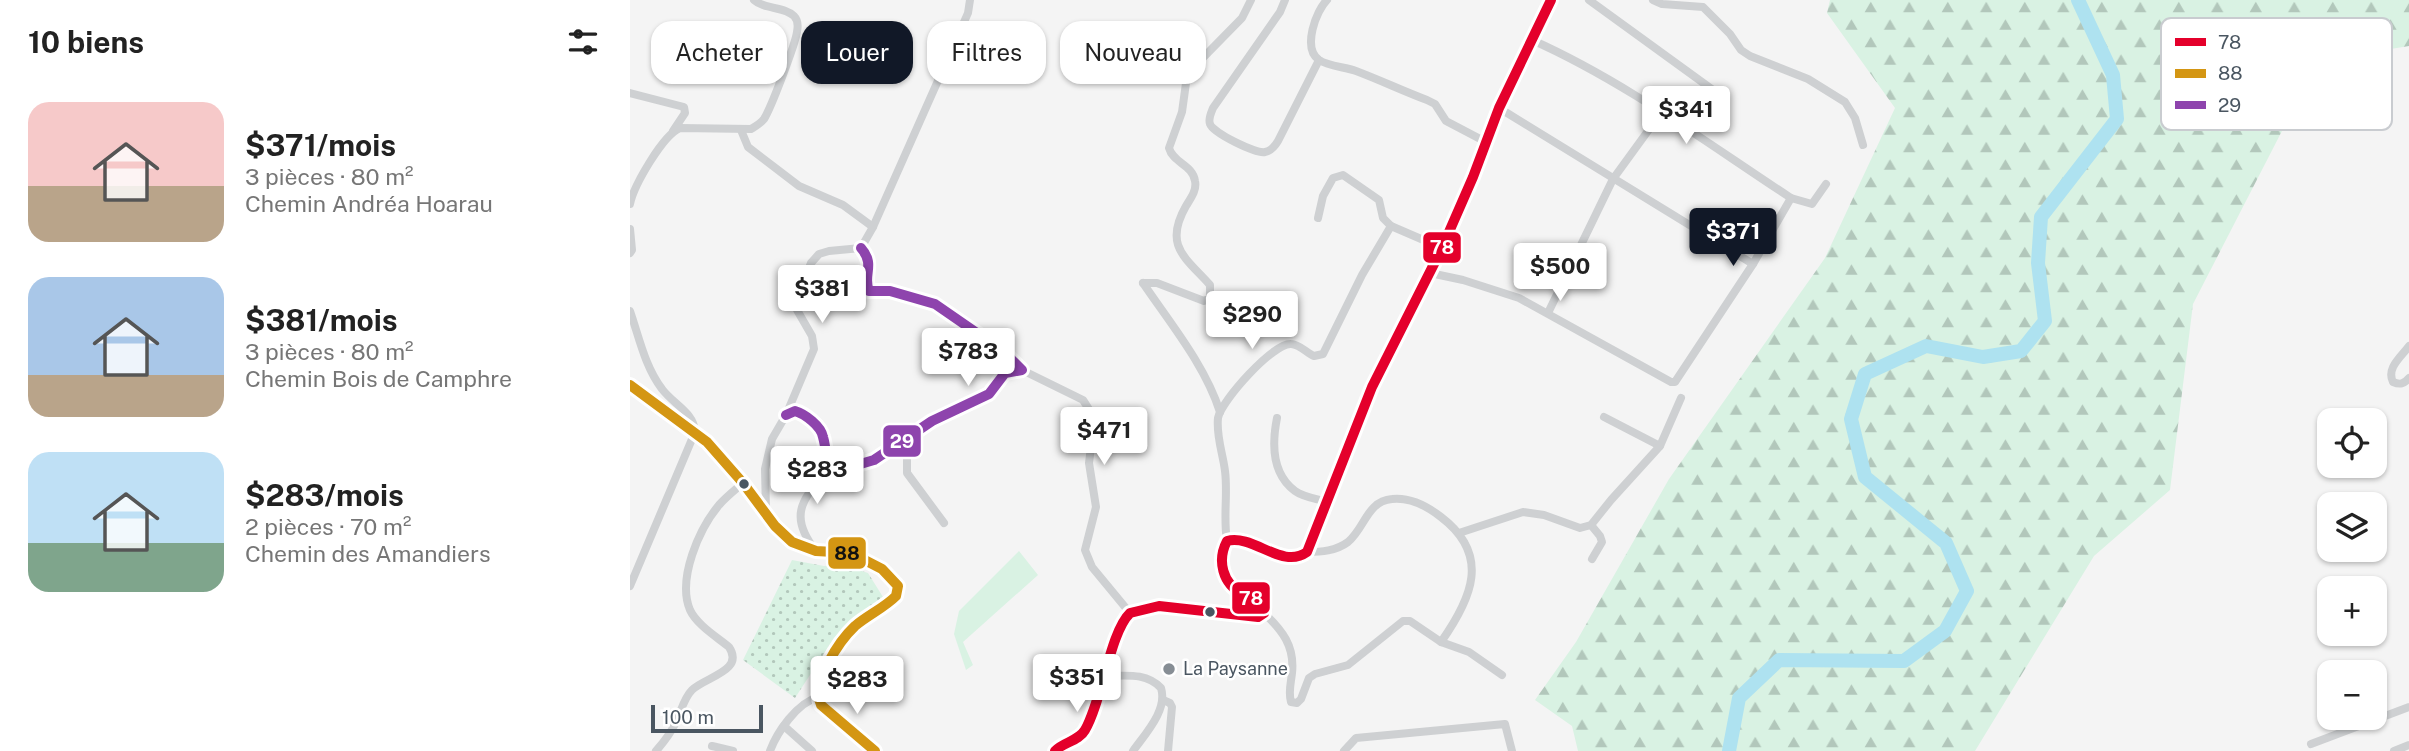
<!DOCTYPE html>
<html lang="fr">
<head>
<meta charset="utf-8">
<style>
  :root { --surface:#fff; --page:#f2f2f2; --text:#222; --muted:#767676; --accent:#111827 }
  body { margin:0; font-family:"Public Sans",sans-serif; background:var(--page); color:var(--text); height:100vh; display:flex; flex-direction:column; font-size:26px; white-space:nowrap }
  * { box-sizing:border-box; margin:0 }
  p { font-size:23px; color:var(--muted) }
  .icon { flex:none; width:38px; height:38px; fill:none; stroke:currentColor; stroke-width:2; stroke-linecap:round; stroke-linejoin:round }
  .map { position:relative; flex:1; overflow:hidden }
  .panel { display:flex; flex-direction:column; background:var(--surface); width:630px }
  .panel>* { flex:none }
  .banner { position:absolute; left:21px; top:21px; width:665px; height:63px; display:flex; gap:14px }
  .fabs { position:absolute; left:1687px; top:408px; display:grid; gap:14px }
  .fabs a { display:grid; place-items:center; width:70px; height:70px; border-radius:14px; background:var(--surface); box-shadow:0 2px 5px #0004; font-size:35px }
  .scale { position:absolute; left:21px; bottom:18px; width:112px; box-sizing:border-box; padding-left:7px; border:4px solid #4a5661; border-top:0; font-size:19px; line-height:24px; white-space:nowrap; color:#4a5661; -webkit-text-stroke:5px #fff; paint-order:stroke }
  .price { position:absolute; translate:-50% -60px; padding:0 16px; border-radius:7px; background:#fff; color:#222; font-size:23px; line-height:46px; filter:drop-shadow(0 2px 4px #0008) }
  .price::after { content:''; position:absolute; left:50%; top:42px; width:21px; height:16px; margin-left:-10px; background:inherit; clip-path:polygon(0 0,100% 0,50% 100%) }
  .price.on { background:var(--accent); color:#fff }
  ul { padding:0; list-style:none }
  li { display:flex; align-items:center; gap:21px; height:175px; padding:0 28px }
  li span { display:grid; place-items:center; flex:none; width:196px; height:140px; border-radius:21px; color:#555 }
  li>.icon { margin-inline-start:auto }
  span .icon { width:84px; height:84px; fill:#fffc; stroke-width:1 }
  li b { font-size:30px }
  h2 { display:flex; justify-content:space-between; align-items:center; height:84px; padding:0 28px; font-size:30px }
  .chip { padding:0 24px; border-radius:21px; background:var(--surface); box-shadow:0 2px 5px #0004; font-size:24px; line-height:63px }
  .chip.on { background:var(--accent); color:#fff }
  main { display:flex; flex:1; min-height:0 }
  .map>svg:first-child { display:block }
</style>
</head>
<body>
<main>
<section class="panel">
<h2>10 biens<svg class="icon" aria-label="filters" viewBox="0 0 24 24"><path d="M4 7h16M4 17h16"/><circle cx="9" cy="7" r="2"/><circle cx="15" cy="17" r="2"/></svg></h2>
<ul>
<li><span style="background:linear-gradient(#f6c9c9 60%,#b9a48a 0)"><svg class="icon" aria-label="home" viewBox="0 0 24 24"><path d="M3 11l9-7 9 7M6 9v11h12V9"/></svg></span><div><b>$371/mois</b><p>3 pièces · 80 m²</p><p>Chemin Andréa Hoarau</p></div></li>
<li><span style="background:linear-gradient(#a9c7e8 70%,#b9a48a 0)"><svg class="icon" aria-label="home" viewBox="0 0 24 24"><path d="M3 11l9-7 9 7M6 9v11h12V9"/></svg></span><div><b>$381/mois</b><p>3 pièces · 80 m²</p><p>Chemin Bois de Camphre</p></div></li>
<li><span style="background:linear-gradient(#bfe0f5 65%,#7fa58c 0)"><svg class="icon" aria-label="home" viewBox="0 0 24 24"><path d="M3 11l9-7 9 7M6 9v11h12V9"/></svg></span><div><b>$283/mois</b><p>2 pièces · 70 m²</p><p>Chemin des Amandiers</p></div></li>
</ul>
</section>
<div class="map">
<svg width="1779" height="751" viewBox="0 0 1779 751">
  <defs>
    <pattern id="forest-firs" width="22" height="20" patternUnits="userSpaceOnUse" patternTransform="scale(1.75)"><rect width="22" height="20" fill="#d9f2e3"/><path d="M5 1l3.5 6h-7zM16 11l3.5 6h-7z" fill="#b2c7bb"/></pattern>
    <pattern id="park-dots" width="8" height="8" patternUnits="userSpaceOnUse" patternTransform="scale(1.75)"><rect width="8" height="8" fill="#d9f2e3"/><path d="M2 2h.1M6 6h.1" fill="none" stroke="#b2c7bb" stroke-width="1.8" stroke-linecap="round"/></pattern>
  </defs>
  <rect width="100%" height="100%" fill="#f4f4f4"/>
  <polygon fill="#d9f2e3" points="389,551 408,575 333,642 343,665 336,670 324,634 329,611"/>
  <polygon fill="url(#forest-firs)" points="1200,0 1779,0 1779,46 1688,61 1563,304 1540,490 1464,556 1345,751 948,751 942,726 905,700 946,642 1039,479 1195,258 1265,108 1197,13"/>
  <polygon fill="url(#park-dots)" points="162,560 194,566 210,564 238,573 253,597 226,618 204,638 165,698 113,660"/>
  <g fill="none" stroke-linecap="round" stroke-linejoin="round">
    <polyline stroke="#aee2f0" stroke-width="14" points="1099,751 1109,698 1149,660 1274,661 1315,631 1337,591 1316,543 1235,477 1221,419 1235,374 1296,346 1353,357 1391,351 1415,321 1408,263 1411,217 1487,119 1483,75 1448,0"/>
    <g stroke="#ced0d2" stroke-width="8">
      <path d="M655,0l-5,12 -67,96c-2,5 -5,11 -3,16 3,9 46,30 55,28 6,-1 10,-6 13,-11l41,-81"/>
      <path d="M697,0c-11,11 -25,48 -8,60 9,6 26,7 37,11 24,9 47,20 71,29l8,4 11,17 40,21"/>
      <polyline points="959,0 1083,90"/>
      <polyline points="1023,0 1032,4 1073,7 1100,34 1111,50 1120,56 1178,79 1215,102 1225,118 1233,145"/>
      <path d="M902,40c92,41 175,103 259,158l21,6 14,-20"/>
      <polyline points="0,93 54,107 55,113 43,131"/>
      <polyline points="869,108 1123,264"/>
      <polyline points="111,130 118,147 169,186 213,205 243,227"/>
      <path d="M0,204c4,-19 33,-69 50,-76l71,1c5,-3 9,-5 13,-10 7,-11 31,-74 33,-87 1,-5 1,-12 -3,-16 -10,-10 -29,-6 -40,-16"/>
      <polyline points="688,218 693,196 703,178 713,175 749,200 753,218 761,226 812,248"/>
      <polyline points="0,229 2,250 0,253"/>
      <polyline points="231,248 243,227 338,13 340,0"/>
      <polyline points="800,273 833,280 889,298 1041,382 1045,382 1123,264 1161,198"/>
      <path d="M513,283h14l47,18 6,-3v-13c-24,-27 -47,-39 -24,-79 5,-8 11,-16 9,-25 -2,-16 -22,-18 -26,-33l13,-36 4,-29 4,-12 52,-53 9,-18"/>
      <path d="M513,283c27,40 62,82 77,129"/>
      <path d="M0,311c9,26 15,56 32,78 11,15 32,23 33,43"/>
      <polyline points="918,313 983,179 1031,113"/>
      <path d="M1779,346c-8,11 -23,22 -16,36 7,3 11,2 16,-4"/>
      <polyline points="392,370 453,400 460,411 463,431 459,463 466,507 455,550 462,567 500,613"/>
      <path d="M0,385l77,57 36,41 32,43 17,16 24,9 35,2 31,16 16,17 -2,10c-12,12 -28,19 -41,30 -16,15 -44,57 -34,79l54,46"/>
      <path d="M156,415l9,-4c10,3 26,15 28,26 3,10 2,20 9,27l25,1 17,-5 58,-39 57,-27 16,-21 17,-3 -19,-19 -68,-47 -45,-13h-21c-7,-16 7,-26 -8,-43"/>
      <polyline points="974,417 1030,446"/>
      <path d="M647,418c-5,25 -5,56 18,73 8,6 22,8 32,11"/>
      <polyline points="269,444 277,457 277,473 314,523"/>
      <polyline points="136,511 135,469 142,439 156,415 184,349 182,336 167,310 167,298 181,263 189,254 199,251 231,248"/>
      <polyline points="961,525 970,536 972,542 962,559"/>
      <polyline points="829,533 893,512 914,515 950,528 961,525 981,500 1030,446 1051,398"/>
      <path d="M597,541c-4,-23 1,-47 -2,-70 -2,-17 -9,-35 -7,-53 3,-17 55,-75 73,-74 8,0 16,9 23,12l9,-2 39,-79 29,-49"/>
      <path d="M186,551c-31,-39 -10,-54 16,-87"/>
      <path d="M677,552c14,0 29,-1 41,-10 17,-14 19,-41 44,-43 19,-2 35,7 49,18 50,38 31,81 0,125"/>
      <polyline points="0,586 65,432"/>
      <path d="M634,613c18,17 31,33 28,60 -1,10 -4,19 -1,29l6,1 4,-4 8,-21 6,-4 33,-9 55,-44h7l31,21 28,10 33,23"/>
      <path d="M475,676c20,0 41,-4 56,12 7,22 -16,46 -28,63"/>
      <polyline points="533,700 540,703 542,707 538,751"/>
      <polyline points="154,726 182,751"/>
      <polyline points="1681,744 1779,707"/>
      <polyline points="82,746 103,751"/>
      <path d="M26,751c7,-8 14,-17 19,-27 6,-11 8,-25 17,-34 13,-13 53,-19 37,-43 -12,-10 -32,-22 -39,-37 -13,-31 9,-81 29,-105 7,-8 16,-15 24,-22"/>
      <path d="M140,751c7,-19 27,-48 48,-54"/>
      <path d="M425,751c8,-9 24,-10 30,-21 17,-29 25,-98 45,-117l29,-7 99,11 6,-4 -1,-10c-6,-4 -14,-5 -20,-9 -21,-10 -26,-34 -16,-53 27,-7 55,29 80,11l65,-165 70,-139 31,-71 26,-69 52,-108"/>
      <polyline points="714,751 726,738 875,724 882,751"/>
      <polyline points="1764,751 1779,745"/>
    </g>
    <g stroke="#fff" stroke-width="16">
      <path id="bus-1" d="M425,751c8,-9 24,-10 30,-21 17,-29 25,-98 45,-117l29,-7 99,11 6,-4 -1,-10c-6,-4 -14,-5 -20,-9 -21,-10 -26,-34 -16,-53 27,-7 55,29 80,11l65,-165 70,-139 31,-71 26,-69 52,-108"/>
    </g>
    <g stroke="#fff" stroke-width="16">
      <path id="bus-2" d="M0,385l77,57 36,41 32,43 17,16 24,9 35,2 31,16 16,17 -2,10c-12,12 -28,19 -41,30 -16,15 -44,57 -34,79l54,46"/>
    </g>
    <g stroke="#fff" stroke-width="16">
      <path id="bus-3" d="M156,415l9,-4c10,3 26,15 28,26 3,10 2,20 9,27l25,1 17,-5 58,-39 57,-27 16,-21 17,-3 -19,-19 -68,-47 -45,-13h-21c-7,-16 7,-26 -8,-43"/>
    </g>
    <use href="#bus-1" stroke="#e4002b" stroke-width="10"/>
    <use href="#bus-2" stroke="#d49613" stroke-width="10"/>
    <use href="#bus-3" stroke="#8e44ad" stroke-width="10"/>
  </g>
  <g fill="#4a5661" stroke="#fff" stroke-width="2.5">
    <circle cx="114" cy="484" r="6"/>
    <circle cx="580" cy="612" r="6"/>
  </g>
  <circle fill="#868d94" stroke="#fff" stroke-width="2.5" cx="539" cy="669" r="7"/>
  <g text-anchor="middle" stroke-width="5" stroke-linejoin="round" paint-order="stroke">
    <g font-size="18" fill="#4a5661" stroke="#fff" text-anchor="start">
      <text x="553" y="675">La Paysanne</text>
    </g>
  </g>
  <rect x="1531" y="18" width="231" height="112" rx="10" fill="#fff" stroke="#c9ccd0" stroke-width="2"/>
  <rect x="1545" y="38" width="31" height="8" fill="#e4002b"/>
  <rect x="1545" y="69" width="31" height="9" fill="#d49613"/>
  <rect x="1545" y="101" width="31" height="8" fill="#8e44ad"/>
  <g font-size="19" fill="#4a5661">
    <text x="1588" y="49">78</text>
    <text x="1588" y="80">88</text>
    <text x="1588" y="112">29</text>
  </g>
  <g stroke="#fff" stroke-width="2.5">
    <rect x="792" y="231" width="40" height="33" rx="7" fill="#e4002b"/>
    <rect x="252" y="424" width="40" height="34" rx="7" fill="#8e44ad"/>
    <rect x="197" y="536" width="40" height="34" rx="7" fill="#d49613"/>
    <rect x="601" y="581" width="40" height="34" rx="7" fill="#e4002b"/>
  </g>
  <g font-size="19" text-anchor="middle" font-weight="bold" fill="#fff">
    <text x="812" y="254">78</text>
    <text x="272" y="448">29</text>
    <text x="621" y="605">78</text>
  </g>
  <g font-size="19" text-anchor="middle" font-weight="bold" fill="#111">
    <text x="217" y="560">88</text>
  </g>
</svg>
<div class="fabs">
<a><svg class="icon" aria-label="locate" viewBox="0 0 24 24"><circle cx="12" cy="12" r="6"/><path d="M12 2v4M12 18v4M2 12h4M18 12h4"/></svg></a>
<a><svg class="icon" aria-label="layers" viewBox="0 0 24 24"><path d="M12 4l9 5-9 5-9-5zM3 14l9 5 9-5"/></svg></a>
<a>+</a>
<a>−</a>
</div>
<div class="scale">100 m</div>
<b class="price" style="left:1056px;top:146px">$341</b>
<b class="price on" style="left:1103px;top:268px">$371</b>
<b class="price" style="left:930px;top:303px">$500</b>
<b class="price" style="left:192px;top:325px">$381</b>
<b class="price" style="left:622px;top:351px">$290</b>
<b class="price" style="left:338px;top:388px">$783</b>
<b class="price" style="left:474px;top:467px">$471</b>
<b class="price" style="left:187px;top:506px">$283</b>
<b class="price" style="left:447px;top:714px">$351</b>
<b class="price" style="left:227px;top:716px">$283</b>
<div class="banner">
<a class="chip">Acheter</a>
<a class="chip on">Louer</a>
<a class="chip">Filtres</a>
<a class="chip">Nouveau</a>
</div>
</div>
</main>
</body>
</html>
